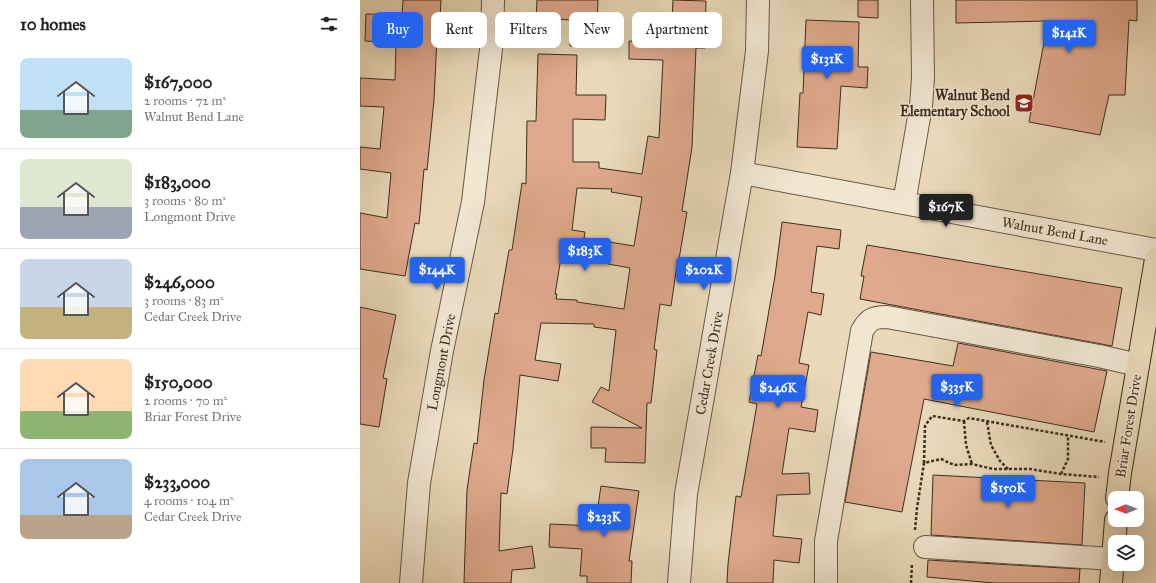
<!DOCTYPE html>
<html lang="en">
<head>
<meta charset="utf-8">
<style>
  :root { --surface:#fff; --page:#f2f2f2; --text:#222; --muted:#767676; --line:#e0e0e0; --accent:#2563eb }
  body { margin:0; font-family:"IM FELL Great Primer",serif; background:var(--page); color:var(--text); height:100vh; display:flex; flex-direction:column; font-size:15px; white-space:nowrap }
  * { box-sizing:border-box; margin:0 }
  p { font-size:13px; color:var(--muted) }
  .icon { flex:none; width:22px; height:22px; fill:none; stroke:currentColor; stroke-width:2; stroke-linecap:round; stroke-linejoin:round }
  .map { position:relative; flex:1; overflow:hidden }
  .panel { display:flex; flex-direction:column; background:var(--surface); width:360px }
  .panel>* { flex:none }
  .top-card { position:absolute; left:12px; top:12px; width:380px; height:36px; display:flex; gap:8px }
  .needle { width:26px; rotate:270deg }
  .buttons { position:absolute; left:748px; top:491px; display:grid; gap:8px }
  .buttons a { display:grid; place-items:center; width:36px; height:36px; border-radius:8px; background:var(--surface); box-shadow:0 4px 16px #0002; font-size:20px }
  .price { position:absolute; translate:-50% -34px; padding:0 9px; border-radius:4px; background:var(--accent); color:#fff; font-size:13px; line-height:26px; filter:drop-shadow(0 1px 2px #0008) }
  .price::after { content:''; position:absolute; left:50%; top:24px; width:12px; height:9px; margin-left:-6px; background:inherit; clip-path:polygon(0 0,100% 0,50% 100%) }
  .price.on { background:#222; color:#fff }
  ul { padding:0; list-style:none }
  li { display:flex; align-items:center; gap:12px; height:100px; padding:0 20px }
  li+li { border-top:1px solid var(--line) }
  li span { display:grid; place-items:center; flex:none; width:112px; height:80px; border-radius:8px; color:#555 }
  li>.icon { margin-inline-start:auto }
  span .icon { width:48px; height:48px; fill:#fffc; stroke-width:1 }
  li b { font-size:17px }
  h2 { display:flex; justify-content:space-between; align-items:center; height:48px; padding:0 20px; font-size:17px }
  .tag { padding:0 14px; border-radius:8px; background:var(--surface); box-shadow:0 4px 16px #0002; font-size:14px; line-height:36px }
  .tag.on { background:var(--accent); color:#fff }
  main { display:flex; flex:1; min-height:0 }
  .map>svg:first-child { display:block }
</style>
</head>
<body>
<main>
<section class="panel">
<h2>10 homes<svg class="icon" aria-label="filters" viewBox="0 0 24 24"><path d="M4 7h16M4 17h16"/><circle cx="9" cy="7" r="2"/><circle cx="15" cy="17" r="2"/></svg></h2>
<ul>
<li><span style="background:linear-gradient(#bfe0f5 65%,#7fa58c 0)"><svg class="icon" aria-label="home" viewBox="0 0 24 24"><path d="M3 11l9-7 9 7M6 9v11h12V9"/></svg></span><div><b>$167,000</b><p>2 rooms · 72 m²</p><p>Walnut Bend Lane</p></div></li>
<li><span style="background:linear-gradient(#dfe7d0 60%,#9aa5b1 0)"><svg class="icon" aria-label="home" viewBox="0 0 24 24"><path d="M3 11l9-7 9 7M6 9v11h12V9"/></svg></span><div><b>$183,000</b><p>3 rooms · 80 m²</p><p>Longmont Drive</p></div></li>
<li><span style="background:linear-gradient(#c9d6e8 60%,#c2b280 0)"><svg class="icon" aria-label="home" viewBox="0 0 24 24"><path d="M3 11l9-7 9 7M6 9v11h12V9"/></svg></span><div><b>$246,000</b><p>3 rooms · 83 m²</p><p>Cedar Creek Drive</p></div></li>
<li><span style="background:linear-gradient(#ffd9b3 65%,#8fb573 0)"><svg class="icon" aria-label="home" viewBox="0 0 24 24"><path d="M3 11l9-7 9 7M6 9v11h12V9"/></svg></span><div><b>$150,000</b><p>2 rooms · 70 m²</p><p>Briar Forest Drive</p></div></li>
<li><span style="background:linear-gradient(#a9c7e8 70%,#b9a48a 0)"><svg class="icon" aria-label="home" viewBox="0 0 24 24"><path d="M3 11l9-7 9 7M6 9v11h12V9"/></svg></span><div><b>$233,000</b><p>4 rooms · 104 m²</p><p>Cedar Creek Drive</p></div></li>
</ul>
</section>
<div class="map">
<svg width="796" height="583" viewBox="0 0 796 583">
  <rect width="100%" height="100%" fill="#e9d9b9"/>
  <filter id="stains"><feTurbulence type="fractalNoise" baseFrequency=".005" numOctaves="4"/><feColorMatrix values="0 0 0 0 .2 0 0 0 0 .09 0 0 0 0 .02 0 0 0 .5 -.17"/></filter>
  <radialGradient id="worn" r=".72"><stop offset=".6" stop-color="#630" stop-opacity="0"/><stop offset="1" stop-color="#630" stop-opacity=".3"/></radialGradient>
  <g fill="#dfa98d" stroke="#3b2e1d" fill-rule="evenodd">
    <polygon points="43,0 81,0 79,37 77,37 74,100 67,170 64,169 59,224 55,223 45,276 0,269 0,213 27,218 31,173 0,169 0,147 20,149 24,107 0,106 0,78 35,80 36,43 5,41 6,14 42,15"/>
    <polygon points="177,0 238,0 236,47 210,46 211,20 176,18"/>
    <path d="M313,0l33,1 -1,47h-9l-4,99 -10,64 5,1 -9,53h-1l-6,41 -11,-2 -6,45 3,1 -6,53h-4l-2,60 -40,-1 1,-14h-15v-21l51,1 -50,-26 9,-15 8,4 7,-61 -22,-3v-3l-53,-1 -6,37 26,4 -3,17 -38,-6 -7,74 -6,45 -6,-1 -2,58 33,-5 3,22 -23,2 -1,13h-47l3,-93 7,-47 3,1 7,-64 11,-67 3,1 11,-64h3l10,-67 4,1 1,-63h9l2,-67 39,1 -1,40h30l-1,25 -32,-1v43h26v6l43,6 6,-38 11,2 4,-78 -34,-1v-18l42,2zM217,188l35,1 -1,3 31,5 -8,49 -50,-8 1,-6 -13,-2zM202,252l47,7 -1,5 22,4 -6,41 -47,-7v-2l-21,-1 1,-5h-2z"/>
    <polygon points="498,0 518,0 518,18 498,17"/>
    <polygon points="596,0 777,0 777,21 769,20 765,95 749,95 740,135 669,122 688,21 596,23"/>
    <polygon points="446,20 499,22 498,67 508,67 507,88 481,86 477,149 437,147 440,93 443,93"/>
    <polygon points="422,222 481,230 479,249 457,246 451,292 464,294 461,315 448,312 439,363 449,365 441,407 458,410 455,432 429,428 422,474 449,473 450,494 417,495 413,536 442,539 439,563 414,560 413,583 367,583 368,564 376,496 381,497 397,404 389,402 398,355 401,356 415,276"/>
    <polygon points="507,245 762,288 752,346 500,299 504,276 501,276"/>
    <polygon points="0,307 36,315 23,378 27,379 19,427 0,424"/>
    <polygon points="598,343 747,371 734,432 564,399 542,512 485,502 511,352 593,366"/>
    <polygon points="573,475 725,483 722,545 571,535"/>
    <polygon points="241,486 279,491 269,561 272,561 271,583 227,583 227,576 220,576 222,549 189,547 190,524 235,526"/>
    <polygon points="568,560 720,569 719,583 634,583 567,577"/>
  </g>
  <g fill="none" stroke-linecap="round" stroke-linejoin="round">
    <g stroke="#665944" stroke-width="24">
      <g id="minor">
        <polyline points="382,173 796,250"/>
        <polyline points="544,203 561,106 563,78 562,0"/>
        <polyline points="565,547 753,559"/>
        <polyline points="51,583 59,483 82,351 113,202 132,41 133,0"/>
        <polyline points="319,583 326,494 382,173 397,51 398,0"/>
        <path d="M466,583v-42l36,-210c7,-12 11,-14 25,-14l212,39 39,9"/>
      </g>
    </g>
    <g stroke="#3b2e1d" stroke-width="24">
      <g id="major">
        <polyline points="757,498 760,473 796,259"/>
        <polyline points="751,583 756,520"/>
      </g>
    </g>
    <g stroke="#3b2e1d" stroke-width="2.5" stroke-dasharray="3 2" stroke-linecap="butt">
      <polyline points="604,421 606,445 612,464"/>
      <polyline points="627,422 631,445 640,461 648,469"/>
      <polyline points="564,463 565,426 572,416 604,421 609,418 745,442"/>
      <polyline points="701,474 708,459 708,436"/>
      <polyline points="555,530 557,508 564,463 581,459 594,465 612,464 633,469 670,469 701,474 739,477"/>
      <polyline points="551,583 552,563"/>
    </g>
    <use href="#minor" stroke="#f1e6d2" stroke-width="22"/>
    <use href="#major" stroke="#e9d9b9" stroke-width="22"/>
  </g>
  <defs>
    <g id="school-square" transform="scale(1)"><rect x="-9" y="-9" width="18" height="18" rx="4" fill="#8f2418" stroke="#f1e6d2"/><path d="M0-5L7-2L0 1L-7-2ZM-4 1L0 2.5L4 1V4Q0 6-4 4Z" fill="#fff"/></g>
  </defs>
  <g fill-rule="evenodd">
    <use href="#school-square" x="664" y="103"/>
  </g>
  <g text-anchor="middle" stroke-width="3" stroke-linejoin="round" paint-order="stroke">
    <g font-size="14" font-weight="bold" fill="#3b2e1d" stroke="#f1e6d2" text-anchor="end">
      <text x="650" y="100">Walnut Bend<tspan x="650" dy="16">Elementary School</tspan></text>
    </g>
    <g font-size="14" fill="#3b2e1d" stroke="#f1e6d2">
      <text transform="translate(695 231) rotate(10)" y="5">Walnut Bend Lane</text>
      <text transform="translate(81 362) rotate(-79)" y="5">Longmont Drive</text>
      <text transform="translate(349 363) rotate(-80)" y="5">Cedar Creek Drive</text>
      <text transform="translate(768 426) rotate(-81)" y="5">Briar Forest Drive</text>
    </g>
  </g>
  <rect width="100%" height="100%" filter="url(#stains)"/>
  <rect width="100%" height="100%" fill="url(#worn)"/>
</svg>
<div class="buttons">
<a><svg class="needle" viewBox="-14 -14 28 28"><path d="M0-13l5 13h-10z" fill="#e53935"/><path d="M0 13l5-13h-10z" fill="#767676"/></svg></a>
<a><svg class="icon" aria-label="layers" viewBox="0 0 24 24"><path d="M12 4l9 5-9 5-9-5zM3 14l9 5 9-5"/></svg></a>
</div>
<b class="price" style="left:709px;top:54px">$141K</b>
<b class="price" style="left:467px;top:80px">$131K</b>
<b class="price on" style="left:586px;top:228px">$167K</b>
<b class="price" style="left:225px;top:272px">$183K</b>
<b class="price" style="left:77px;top:291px">$144K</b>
<b class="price" style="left:344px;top:291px">$202K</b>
<b class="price" style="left:597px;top:408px">$335K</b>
<b class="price" style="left:418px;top:409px">$246K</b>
<b class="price" style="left:648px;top:509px">$150K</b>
<b class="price" style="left:244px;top:538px">$233K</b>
<div class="top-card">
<a class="tag on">Buy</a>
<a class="tag">Rent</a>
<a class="tag">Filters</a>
<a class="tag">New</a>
<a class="tag">Apartment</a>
</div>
</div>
</main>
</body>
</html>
